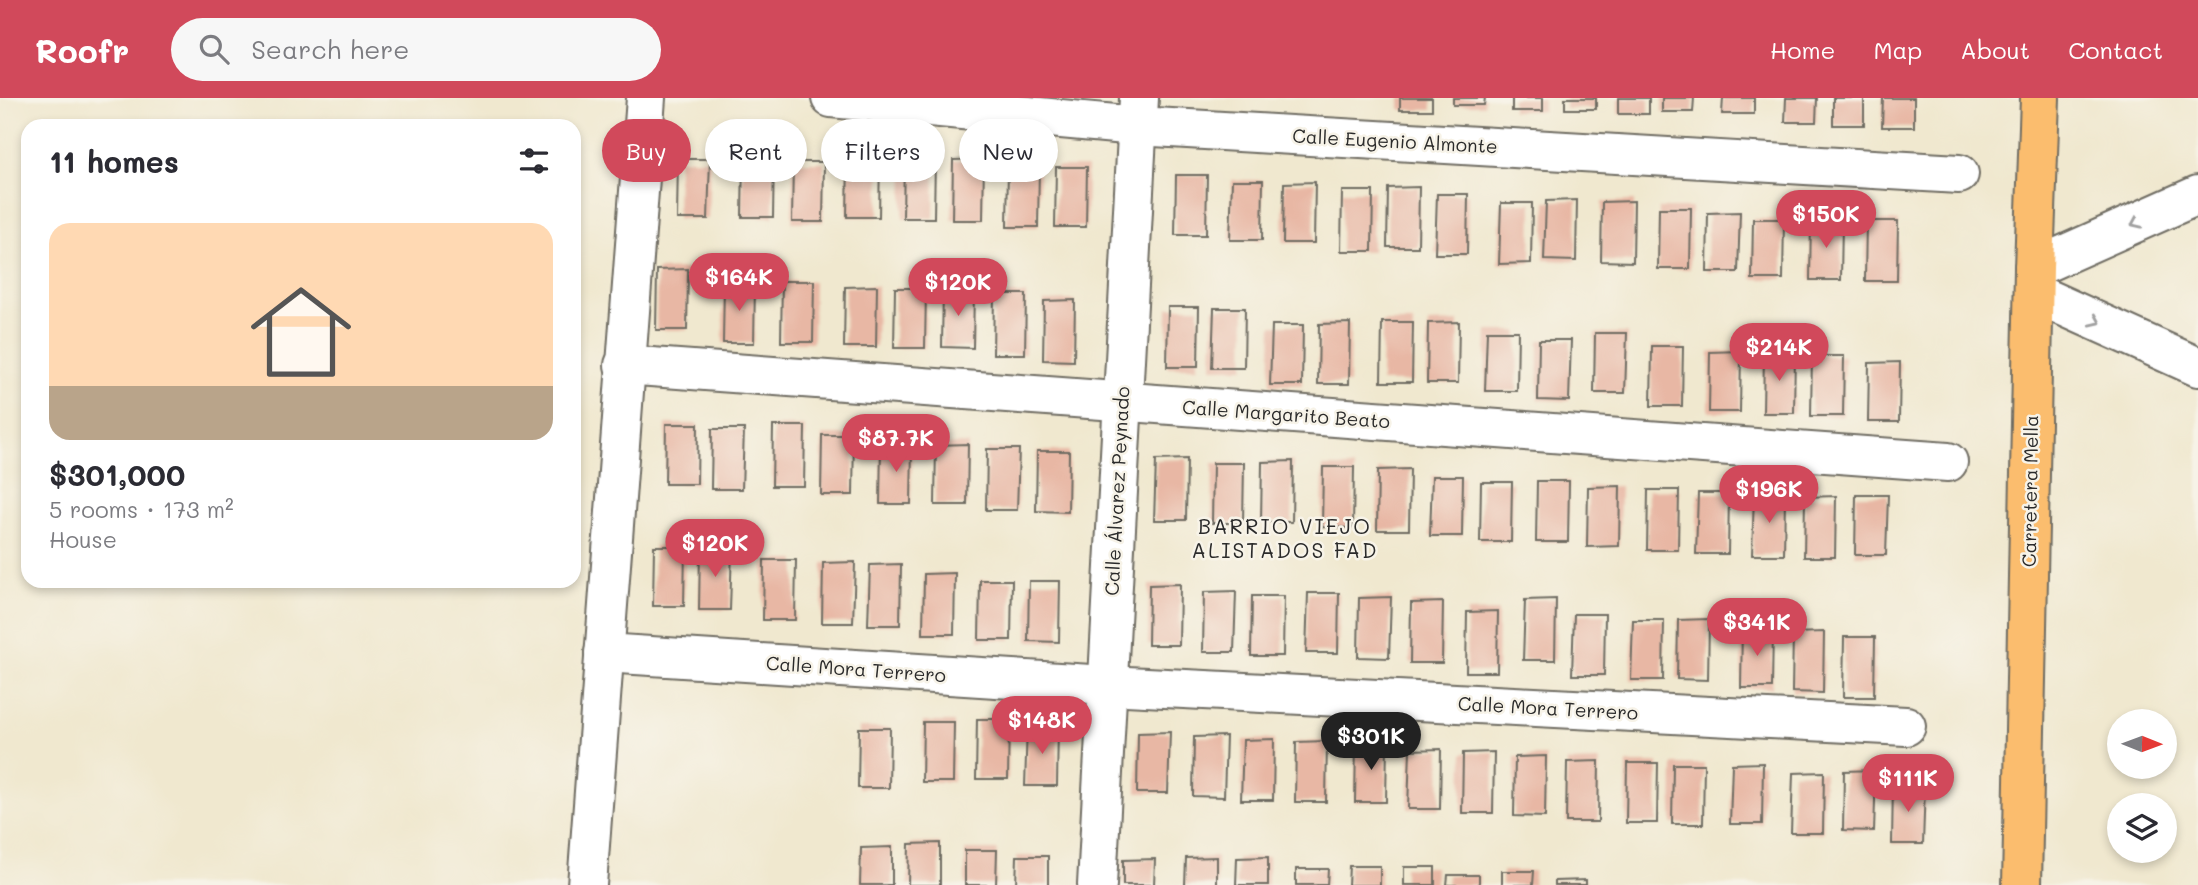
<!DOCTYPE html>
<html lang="en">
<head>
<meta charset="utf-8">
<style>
  :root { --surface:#fff; --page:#f7f7f7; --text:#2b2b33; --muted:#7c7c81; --accent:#d1495b }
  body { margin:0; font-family:Mali,sans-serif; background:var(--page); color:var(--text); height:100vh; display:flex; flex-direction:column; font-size:26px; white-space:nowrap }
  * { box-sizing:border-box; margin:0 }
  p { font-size:23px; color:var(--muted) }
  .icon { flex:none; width:38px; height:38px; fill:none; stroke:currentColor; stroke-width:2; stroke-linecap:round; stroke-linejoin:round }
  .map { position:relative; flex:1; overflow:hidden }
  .sheet { position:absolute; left:21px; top:21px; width:560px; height:469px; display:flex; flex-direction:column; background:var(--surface); border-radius:21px; box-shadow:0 4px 10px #0003 }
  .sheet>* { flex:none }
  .hud { position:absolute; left:602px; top:21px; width:665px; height:63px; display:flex; gap:14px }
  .needle { width:46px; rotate:91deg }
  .buttons { position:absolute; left:2107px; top:611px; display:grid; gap:14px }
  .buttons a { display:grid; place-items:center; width:70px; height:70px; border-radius:50%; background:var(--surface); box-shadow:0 4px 10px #0003; font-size:35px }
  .price { position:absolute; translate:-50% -60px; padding:0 16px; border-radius:24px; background:var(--accent); color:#fff; font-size:23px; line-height:46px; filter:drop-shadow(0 2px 4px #0008) }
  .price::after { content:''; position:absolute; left:50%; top:42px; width:21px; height:16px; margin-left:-10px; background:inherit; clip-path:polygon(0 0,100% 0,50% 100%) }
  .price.current { background:#222; color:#fff }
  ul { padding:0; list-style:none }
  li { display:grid; align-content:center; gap:14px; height:371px; padding:0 28px }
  li span { display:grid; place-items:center; height:217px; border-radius:21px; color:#555 }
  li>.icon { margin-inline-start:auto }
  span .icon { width:126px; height:126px; fill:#fffc; stroke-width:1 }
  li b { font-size:30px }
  h2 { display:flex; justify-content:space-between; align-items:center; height:84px; padding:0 28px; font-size:30px }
  .tag { padding:0 24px; border-radius:32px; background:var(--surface); box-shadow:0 4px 10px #0003; font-size:24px; line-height:63px }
  .tag.current { background:var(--accent); color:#fff }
  header { display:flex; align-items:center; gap:42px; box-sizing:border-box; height:98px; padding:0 35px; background:var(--accent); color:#fff }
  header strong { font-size:33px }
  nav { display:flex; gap:38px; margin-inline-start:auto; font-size:24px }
  .search { width:490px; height:63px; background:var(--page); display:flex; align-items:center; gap:18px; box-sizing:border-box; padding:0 24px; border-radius:38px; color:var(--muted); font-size:26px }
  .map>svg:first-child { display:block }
</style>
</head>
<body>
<header>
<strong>Roofr</strong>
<div class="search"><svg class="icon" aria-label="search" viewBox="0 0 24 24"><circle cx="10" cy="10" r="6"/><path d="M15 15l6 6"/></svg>Search here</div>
<nav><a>Home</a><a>Map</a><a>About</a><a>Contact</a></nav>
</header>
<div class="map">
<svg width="2198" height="787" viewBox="0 0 2198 787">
  <rect width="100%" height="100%" fill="#f7f3e8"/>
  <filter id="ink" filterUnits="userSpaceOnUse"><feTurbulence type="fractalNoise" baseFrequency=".0143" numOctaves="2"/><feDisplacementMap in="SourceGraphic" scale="14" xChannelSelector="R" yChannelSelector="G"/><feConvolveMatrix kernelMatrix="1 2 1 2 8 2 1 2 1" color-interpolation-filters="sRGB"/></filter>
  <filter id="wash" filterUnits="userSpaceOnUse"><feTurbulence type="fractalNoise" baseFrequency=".00686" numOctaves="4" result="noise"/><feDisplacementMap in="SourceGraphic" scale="28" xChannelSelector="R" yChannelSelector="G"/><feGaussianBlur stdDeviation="1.57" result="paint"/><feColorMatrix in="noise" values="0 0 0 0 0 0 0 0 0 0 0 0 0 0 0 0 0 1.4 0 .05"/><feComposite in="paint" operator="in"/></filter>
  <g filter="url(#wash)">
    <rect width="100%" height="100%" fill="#f0e8cf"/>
    <g id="blocks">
      <g fill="#e8b7a4">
        <rect x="1400" y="0" width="32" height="12"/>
        <polygon points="1453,0 1485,0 1484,7 1453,7"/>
        <rect x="1512" y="0" width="31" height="13"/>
        <rect x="1565" y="0" width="31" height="11"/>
        <rect x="1618" y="0" width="31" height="16"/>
        <polygon points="1662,0 1694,0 1693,14 1662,14"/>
        <polygon points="1723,0 1754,0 1754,16 1722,16"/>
        <polygon points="1786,0 1817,0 1816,24 1785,24"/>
        <rect x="1833" y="0" width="31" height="27"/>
        <polygon points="1883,0 1914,0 1914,29 1882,29"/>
        <polygon points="774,58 773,119 742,119 743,59"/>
        <polygon points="880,58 879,119 847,119 848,59"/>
        <polygon points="904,60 935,60 934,120 903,120"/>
        <polygon points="678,61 710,61 708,121 677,121"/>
        <polygon points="984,61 983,122 952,122 953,62"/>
        <polygon points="793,64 824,64 823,124 792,124"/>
        <polygon points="1039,68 1038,129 1007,129 1008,69"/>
        <polygon points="1056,69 1087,69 1086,129 1055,129"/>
        <polygon points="1176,77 1207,77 1206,137 1175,137"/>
        <polygon points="1232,82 1263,82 1262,142 1230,142"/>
        <polygon points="1315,84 1314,145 1283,145 1284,85"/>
        <polygon points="1419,89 1418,149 1387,149 1388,90"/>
        <polygon points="1342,93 1373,93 1372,153 1341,153"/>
        <polygon points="1437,96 1468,96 1467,156 1435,156"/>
        <polygon points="1577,102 1576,163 1544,162 1546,103"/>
        <polygon points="1634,103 1633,164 1601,163 1602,104"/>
        <polygon points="1501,105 1532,105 1531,165 1499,166"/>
        <polygon points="1659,110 1691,110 1690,171 1658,171"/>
        <polygon points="1740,114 1738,174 1707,174 1708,115"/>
        <polygon points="1753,121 1784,121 1783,181 1752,181"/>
        <polygon points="1811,122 1842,122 1841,182 1810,182"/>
        <polygon points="1866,123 1898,123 1897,183 1865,183"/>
        <polygon points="688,171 687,232 656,232 657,172"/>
        <polygon points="782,183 814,183 813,244 781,244"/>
        <polygon points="724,185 755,185 754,245 723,245"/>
        <polygon points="877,188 876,249 844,249 845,189"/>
        <polygon points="974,189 973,250 942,249 943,190"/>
        <polygon points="895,190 926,190 925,250 894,250"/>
        <polygon points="994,196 1026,196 1025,256 993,256"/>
        <polygon points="1075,202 1074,263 1043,262 1044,203"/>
        <polygon points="1168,209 1199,209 1198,269 1167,269"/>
        <polygon points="1214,210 1245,210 1244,270 1212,270"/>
        <polygon points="1382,224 1413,224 1412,284 1381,284"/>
        <polygon points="1459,224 1458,285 1427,285 1428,225"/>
        <polygon points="1350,225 1349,286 1318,286 1319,226"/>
        <polygon points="1272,227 1303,227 1302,287 1270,287"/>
        <polygon points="1487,233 1518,233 1517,293 1485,293"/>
        <polygon points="1595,235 1627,235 1625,295 1594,295"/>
        <polygon points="1539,242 1571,242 1569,303 1538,302"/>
        <polygon points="1652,248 1683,248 1682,308 1651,308"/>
        <polygon points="1741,253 1740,314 1709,314 1710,254"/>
        <polygon points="1795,254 1794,315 1763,315 1764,255"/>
        <polygon points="1812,258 1844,258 1843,318 1811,318"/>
        <polygon points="1900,264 1899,324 1868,324 1869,265"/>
        <polygon points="666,326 698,326 697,386 665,386"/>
        <polygon points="773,328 805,328 804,388 772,388"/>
        <polygon points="712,331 744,331 742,391 711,391"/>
        <polygon points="822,337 854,337 853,397 821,397"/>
        <polygon points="881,346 912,346 911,406 880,406"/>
        <polygon points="968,346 967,407 935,407 936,347"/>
        <polygon points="987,351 1019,351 1017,412 986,412"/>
        <polygon points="1037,353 1069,353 1068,414 1036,413"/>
        <polygon points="1187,361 1186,422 1154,422 1156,362"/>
        <polygon points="1293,363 1292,424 1261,424 1262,364"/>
        <polygon points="1213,365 1244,365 1243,425 1212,425"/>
        <polygon points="1323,369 1354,369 1353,430 1322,429"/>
        <polygon points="1410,371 1409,432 1377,432 1378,372"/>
        <polygon points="1432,378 1463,378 1462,438 1430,438"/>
        <polygon points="1537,383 1569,383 1568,444 1536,444"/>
        <polygon points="1481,384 1512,384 1511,444 1480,444"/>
        <polygon points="1620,388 1619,448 1587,449 1588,389"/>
        <polygon points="1648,392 1679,392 1678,452 1647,452"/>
        <polygon points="1698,395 1729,395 1728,456 1696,456"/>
        <polygon points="1754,397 1785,397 1784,457 1752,457"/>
        <polygon points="1856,397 1888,397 1886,457 1855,457"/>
        <polygon points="1836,398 1835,459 1804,459 1805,399"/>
        <polygon points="654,448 685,448 684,508 653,508"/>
        <polygon points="700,451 732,451 730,512 699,512"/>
        <polygon points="764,462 796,462 795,522 763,522"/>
        <polygon points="855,464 853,525 822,525 823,465"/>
        <polygon points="901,466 900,527 868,527 870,467"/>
        <polygon points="955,475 954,536 923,536 924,476"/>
        <polygon points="980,482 1012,482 1011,542 979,542"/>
        <polygon points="1029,483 1060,483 1059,544 1028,543"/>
        <polygon points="1180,486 1179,547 1148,547 1149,487"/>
        <polygon points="1236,493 1234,554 1203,554 1204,494"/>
        <polygon points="1308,495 1339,495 1338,555 1306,555"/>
        <polygon points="1252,498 1284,498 1283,558 1251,558"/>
        <polygon points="1391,499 1389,560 1358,559 1359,500"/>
        <polygon points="1556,501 1555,562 1523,562 1525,502"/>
        <polygon points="1443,504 1442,565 1410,565 1411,505"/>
        <polygon points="1498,513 1497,574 1466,574 1467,514"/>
        <polygon points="1574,516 1605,516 1604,577 1572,577"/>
        <polygon points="1709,521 1708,582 1677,581 1678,522"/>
        <polygon points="1633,522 1664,522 1663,582 1631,582"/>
        <polygon points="1742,530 1773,530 1772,590 1741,590"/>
        <polygon points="1824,534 1823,595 1792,594 1793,535"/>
        <polygon points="1844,539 1875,539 1874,599 1843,599"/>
        <polygon points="977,621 1009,621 1008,681 976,681"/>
        <polygon points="923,624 954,624 953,684 922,684"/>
        <polygon points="1027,628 1058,628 1057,688 1025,688"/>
        <polygon points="859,630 890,630 889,690 858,690"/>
        <polygon points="1170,634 1168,695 1137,695 1138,635"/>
        <polygon points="1226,638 1224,699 1193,698 1194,639"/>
        <polygon points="1274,641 1273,702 1241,702 1243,642"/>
        <polygon points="1327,643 1326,704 1295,704 1296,644"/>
        <polygon points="1387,644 1386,704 1355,704 1356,645"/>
        <polygon points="1441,651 1440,711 1408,711 1410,652"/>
        <polygon points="1494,654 1493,715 1462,715 1463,655"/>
        <polygon points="1546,658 1545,719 1514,718 1515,659"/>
        <polygon points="1599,663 1598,724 1566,724 1567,664"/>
        <polygon points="1627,665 1658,665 1657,725 1626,725"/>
        <polygon points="1763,665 1762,726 1730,726 1732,666"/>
        <polygon points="1673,666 1704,666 1703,726 1672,726"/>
        <polygon points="1876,672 1874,733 1843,732 1844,673"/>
        <polygon points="1824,674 1823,735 1791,735 1793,675"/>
        <polygon points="1893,686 1925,686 1923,746 1892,746"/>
        <polygon points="940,745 940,787 908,787 909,746"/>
        <polygon points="892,749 892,787 860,787 861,750"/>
        <polygon points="965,752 997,752 996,787 965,787"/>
        <polygon points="1017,758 1048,758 1048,787 1016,787"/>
        <polygon points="1217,759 1217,787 1185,787 1186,760"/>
        <polygon points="1268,759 1268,787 1236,787 1237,760"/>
        <polygon points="1155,761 1154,787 1123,787 1123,762"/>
        <polygon points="1349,768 1380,768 1380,787 1348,787"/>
        <rect x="1404" y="769" width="31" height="18"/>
        <polygon points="1296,771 1328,771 1327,787 1296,787"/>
        <polygon points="1502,773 1534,773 1533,787 1502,787"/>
        <polygon points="1448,777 1479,777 1479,787 1447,787"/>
        <polygon points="1586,782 1586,787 1555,787 1555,783"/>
      </g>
    </g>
  </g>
  <g filter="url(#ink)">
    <use href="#blocks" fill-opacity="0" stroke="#706d64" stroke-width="2"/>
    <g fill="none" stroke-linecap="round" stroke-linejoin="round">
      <g stroke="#706d64" stroke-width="42">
        <g id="minor">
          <polyline points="831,0 1137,28 1959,76"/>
          <polyline points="2034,170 2198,97"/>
          <polyline points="2034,195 2198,269"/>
          <polyline points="624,267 1948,364"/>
          <polyline points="604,555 1107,587 1906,628"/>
          <polyline points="587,787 646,0"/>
          <polyline points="1097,787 1139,0"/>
        </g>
      </g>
      <g stroke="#706d64" stroke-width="42">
        <polyline id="major" points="2022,787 2034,170 2040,0"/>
      </g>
      <use href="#minor" stroke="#fff" stroke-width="38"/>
      <use href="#major" stroke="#fbbd6e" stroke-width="38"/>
    </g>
    <defs><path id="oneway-chevron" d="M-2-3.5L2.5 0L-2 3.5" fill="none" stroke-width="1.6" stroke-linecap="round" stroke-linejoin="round" transform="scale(1.75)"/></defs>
    <g stroke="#a0a0a0">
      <use href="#oneway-chevron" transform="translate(2136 125) rotate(156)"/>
      <use href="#oneway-chevron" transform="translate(2096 223) rotate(24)"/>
    </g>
  </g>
  <g text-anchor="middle" stroke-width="5" stroke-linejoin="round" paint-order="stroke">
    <g font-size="19" fill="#2b2b2b" stroke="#f7f3e8">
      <text transform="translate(1395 43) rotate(3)" y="7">Calle Eugenio Almonte</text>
      <text transform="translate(1286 316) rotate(4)" y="7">Calle Margarito Beato</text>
      <text transform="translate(1117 393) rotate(-87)" y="7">Calle Álvarez Peynado</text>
      <text transform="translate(2030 393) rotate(-89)" y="7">Carretera Mella</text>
      <text transform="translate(856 571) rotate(4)" y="7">Calle Mora Terrero</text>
      <text transform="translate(1548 610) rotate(3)" y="7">Calle Mora Terrero</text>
    </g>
    <g font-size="21" letter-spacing="2" fill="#2b2b2b" stroke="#f7f3e8">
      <text x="1285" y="436">BARRIO VIEJO<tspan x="1285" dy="24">ALISTADOS FAD</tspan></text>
    </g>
  </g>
</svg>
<div class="buttons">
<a><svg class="needle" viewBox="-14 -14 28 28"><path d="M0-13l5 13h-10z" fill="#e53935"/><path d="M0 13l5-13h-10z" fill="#7c7c81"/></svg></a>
<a><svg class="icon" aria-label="layers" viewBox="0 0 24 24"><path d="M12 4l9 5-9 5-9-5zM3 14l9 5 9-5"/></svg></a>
</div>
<b class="price" style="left:1826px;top:152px">$150K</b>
<b class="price" style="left:739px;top:215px">$164K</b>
<b class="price" style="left:958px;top:220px">$120K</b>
<b class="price" style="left:1779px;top:285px">$214K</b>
<b class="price" style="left:896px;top:376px">$87.7K</b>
<b class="price" style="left:1769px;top:427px">$196K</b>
<b class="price" style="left:715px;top:481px">$120K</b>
<b class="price" style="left:1757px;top:560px">$341K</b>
<b class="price" style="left:1042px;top:658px">$148K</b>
<b class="price current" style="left:1371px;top:674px">$301K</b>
<b class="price" style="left:1908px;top:716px">$111K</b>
<div class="hud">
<a class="tag current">Buy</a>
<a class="tag">Rent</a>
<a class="tag">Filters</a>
<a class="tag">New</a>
</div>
<section class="sheet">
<h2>11 homes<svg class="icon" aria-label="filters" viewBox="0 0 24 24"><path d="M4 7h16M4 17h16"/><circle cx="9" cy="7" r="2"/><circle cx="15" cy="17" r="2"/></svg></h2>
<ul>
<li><span style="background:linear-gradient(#ffd9b3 75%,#b9a48a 0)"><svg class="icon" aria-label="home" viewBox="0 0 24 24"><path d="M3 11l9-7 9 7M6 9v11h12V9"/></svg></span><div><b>$301,000</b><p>5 rooms · 173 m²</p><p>House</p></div></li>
</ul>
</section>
</div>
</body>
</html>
